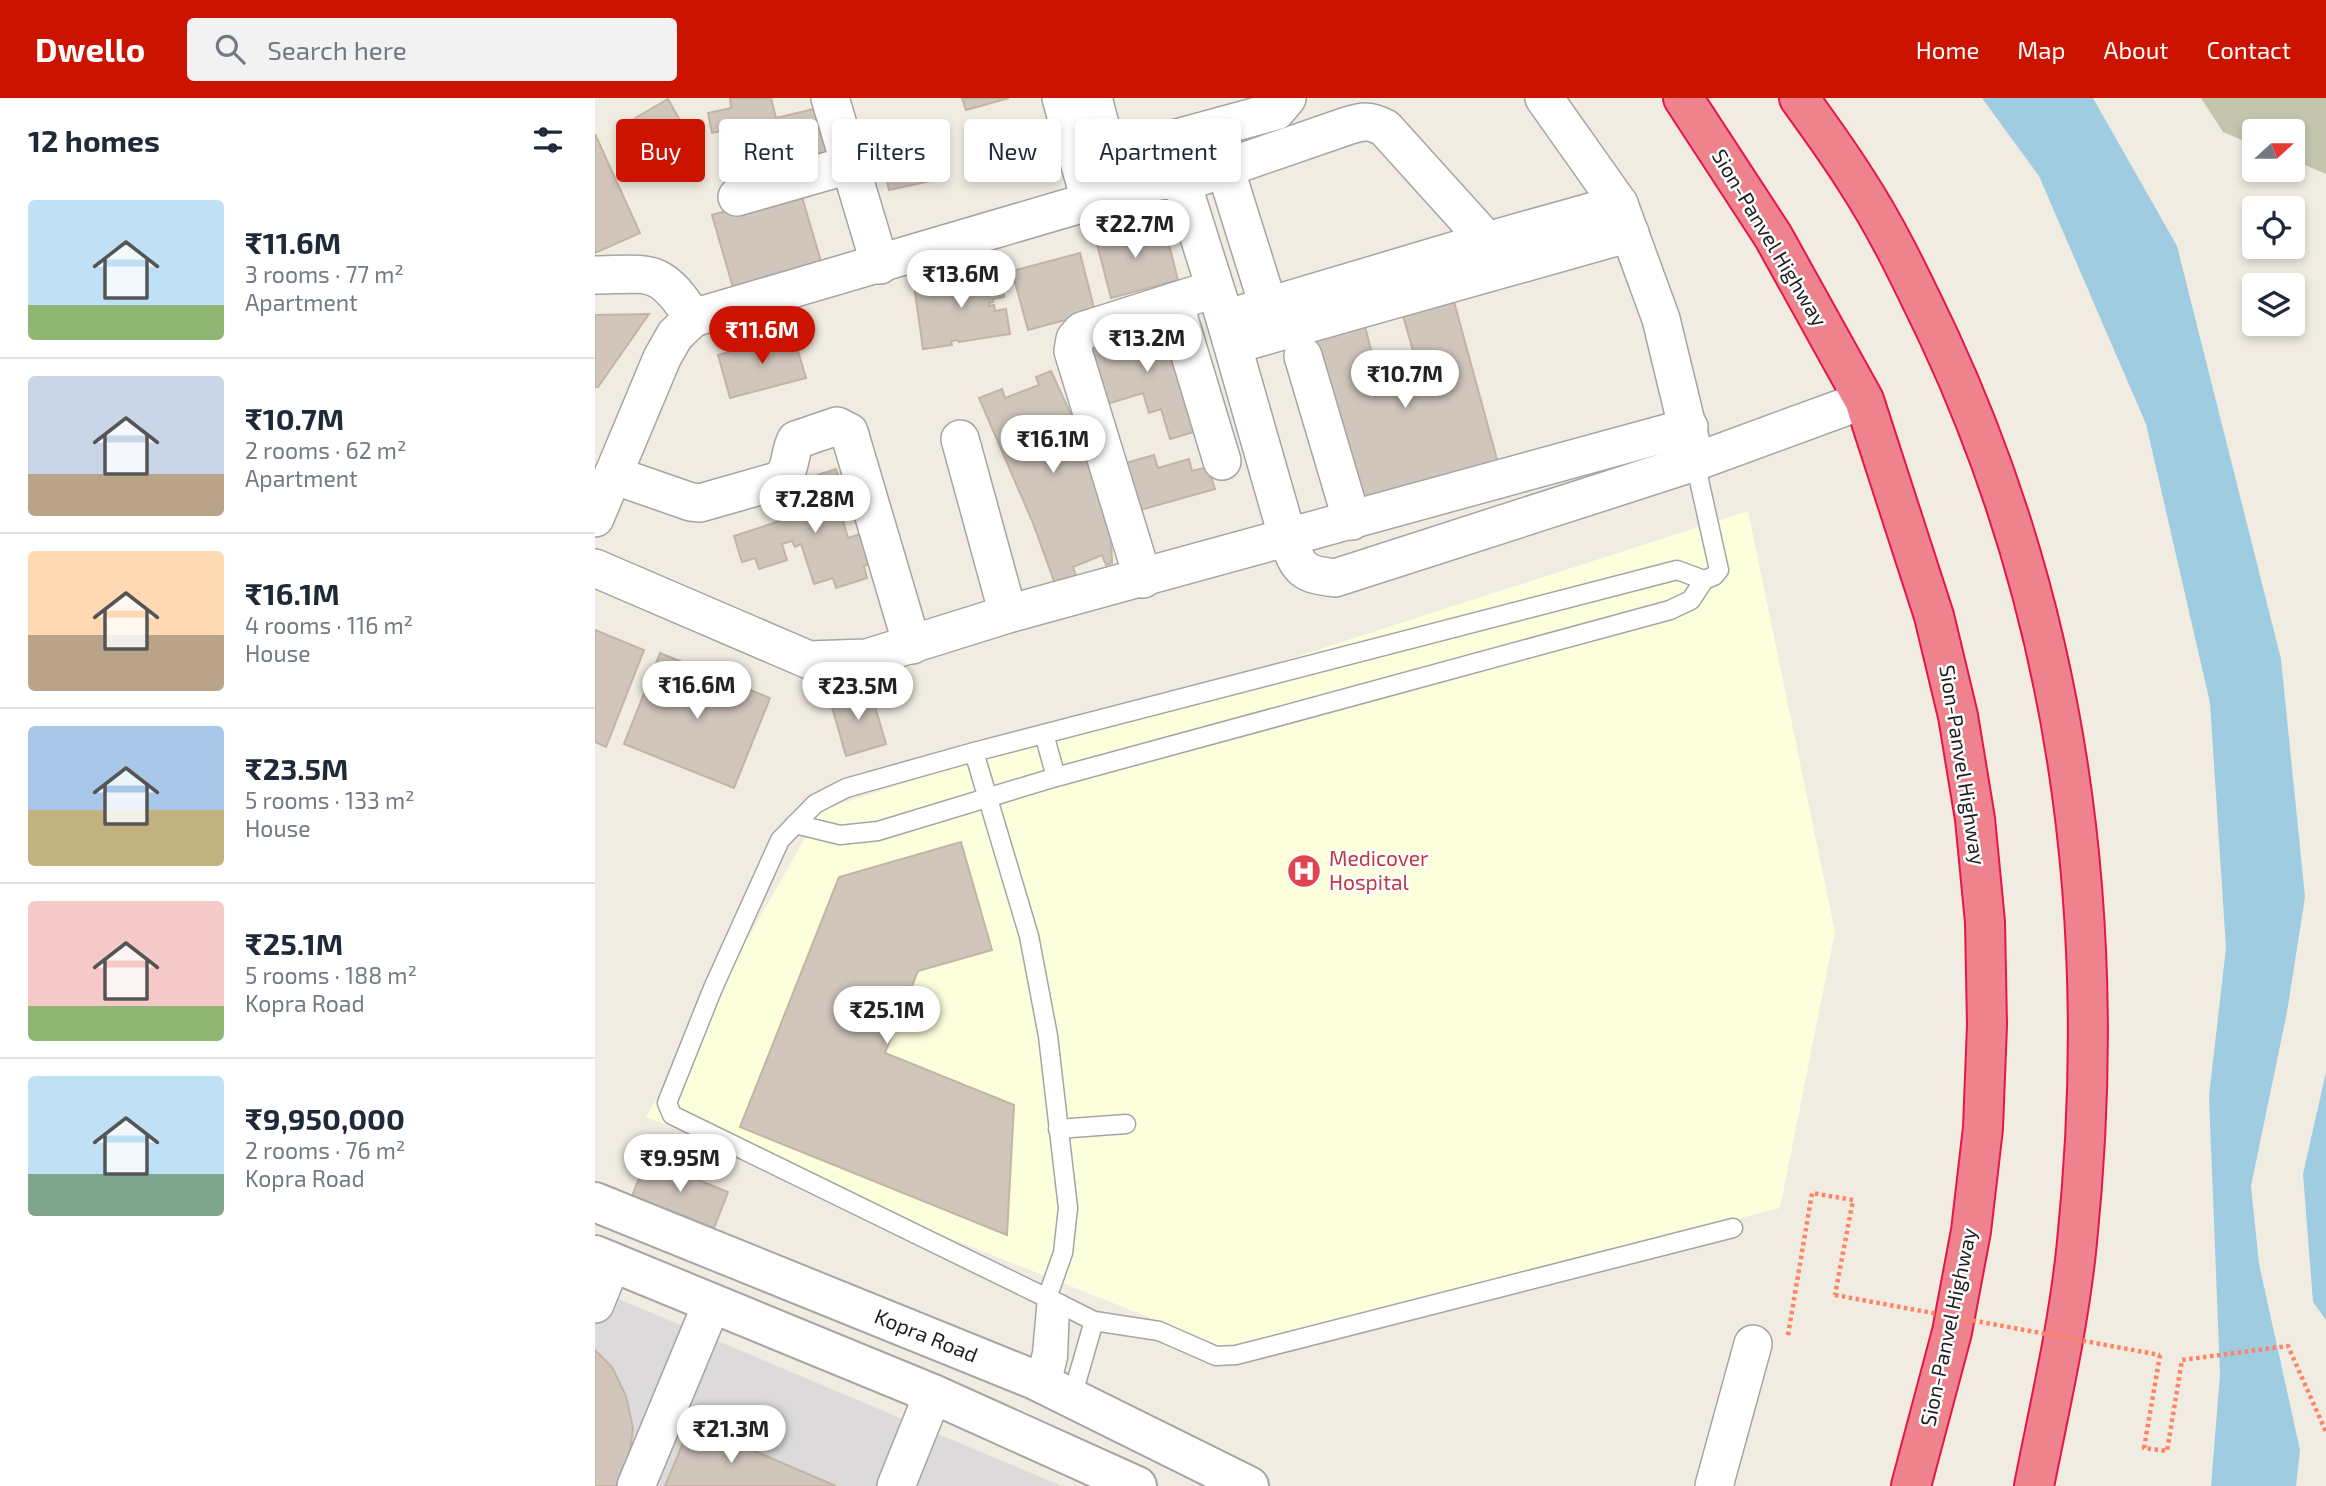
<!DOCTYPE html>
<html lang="en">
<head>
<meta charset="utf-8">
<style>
  :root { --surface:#fff; --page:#f2f2f3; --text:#1f2937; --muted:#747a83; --line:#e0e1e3; --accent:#cb1300 }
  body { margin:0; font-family:"Exo 2",sans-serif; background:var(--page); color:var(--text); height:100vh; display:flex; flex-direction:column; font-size:26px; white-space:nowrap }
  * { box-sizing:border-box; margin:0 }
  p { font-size:23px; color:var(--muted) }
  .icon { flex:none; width:38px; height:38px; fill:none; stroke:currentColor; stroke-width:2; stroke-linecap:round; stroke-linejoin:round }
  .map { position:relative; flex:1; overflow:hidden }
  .sheet { display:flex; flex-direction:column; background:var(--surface); width:595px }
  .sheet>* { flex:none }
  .guide { position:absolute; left:21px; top:21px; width:665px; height:63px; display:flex; gap:14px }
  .needle { width:46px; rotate:69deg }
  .controls { position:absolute; left:1647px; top:21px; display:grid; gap:14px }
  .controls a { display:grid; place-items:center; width:63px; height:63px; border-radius:7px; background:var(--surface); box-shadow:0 4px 10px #0003; font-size:35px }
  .price { position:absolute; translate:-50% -60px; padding:0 16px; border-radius:24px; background:#fff; color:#222; font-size:23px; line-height:46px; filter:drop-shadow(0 2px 4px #0008) }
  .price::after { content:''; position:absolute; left:50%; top:42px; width:21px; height:16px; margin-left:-10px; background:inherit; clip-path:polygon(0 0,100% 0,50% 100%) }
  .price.active { background:var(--accent); color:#fff }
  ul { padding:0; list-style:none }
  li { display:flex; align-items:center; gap:21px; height:175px; padding:0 28px }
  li+li { border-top:2px solid var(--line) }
  li span { display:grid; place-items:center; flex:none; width:196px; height:140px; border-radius:7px; color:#555 }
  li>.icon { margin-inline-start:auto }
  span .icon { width:84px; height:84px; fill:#fffc; stroke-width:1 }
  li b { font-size:30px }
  h2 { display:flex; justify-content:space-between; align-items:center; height:84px; padding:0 28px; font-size:30px }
  .tag { padding:0 24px; border-radius:7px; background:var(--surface); box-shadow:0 4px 10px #0003; font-size:24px; line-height:63px }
  .tag.active { background:var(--accent); color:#fff }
  header { display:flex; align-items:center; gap:42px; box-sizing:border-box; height:98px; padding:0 35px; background:var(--accent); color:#fff }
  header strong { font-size:33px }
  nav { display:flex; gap:38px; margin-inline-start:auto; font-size:24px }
  .search { width:490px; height:63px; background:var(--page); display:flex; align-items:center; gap:18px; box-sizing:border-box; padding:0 24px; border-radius:7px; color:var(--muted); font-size:26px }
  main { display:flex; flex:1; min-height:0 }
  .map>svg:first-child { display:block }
</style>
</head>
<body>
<header>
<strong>Dwello</strong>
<div class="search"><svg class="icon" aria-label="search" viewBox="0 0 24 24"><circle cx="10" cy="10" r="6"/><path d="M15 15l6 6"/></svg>Search here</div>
<nav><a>Home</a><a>Map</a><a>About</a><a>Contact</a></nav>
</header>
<main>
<section class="sheet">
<h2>12 homes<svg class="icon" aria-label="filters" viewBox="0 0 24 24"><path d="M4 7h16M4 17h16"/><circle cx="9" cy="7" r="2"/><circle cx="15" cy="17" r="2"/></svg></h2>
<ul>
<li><span style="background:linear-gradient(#bfe0f5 75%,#8fb573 0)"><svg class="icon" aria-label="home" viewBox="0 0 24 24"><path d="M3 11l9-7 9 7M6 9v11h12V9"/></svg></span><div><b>₹11.6M</b><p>3 rooms · 77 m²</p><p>Apartment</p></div></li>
<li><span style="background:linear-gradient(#c9d6e8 70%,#b9a48a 0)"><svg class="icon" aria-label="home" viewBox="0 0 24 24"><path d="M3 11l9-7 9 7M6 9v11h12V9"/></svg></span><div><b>₹10.7M</b><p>2 rooms · 62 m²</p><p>Apartment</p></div></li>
<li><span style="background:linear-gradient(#ffd9b3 60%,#b9a48a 0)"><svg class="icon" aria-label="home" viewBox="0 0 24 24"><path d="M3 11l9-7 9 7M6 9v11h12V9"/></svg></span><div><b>₹16.1M</b><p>4 rooms · 116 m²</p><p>House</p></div></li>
<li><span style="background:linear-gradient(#a9c7e8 60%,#c2b280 0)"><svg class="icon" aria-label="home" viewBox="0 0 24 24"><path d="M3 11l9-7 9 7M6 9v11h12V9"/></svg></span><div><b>₹23.5M</b><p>5 rooms · 133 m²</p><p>House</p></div></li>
<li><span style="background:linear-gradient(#f6c9c9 75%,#8fb573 0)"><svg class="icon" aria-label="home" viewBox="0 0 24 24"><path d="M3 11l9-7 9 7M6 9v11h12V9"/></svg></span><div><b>₹25.1M</b><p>5 rooms · 188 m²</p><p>Kopra Road</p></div></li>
<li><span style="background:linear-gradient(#bfe0f5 70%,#7fa58c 0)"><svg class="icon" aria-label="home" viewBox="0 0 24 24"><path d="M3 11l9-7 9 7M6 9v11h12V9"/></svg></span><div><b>₹9,950,000</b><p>2 rooms · 76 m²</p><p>Kopra Road</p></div></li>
</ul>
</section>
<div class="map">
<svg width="1731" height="1388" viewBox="0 0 1731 1388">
  <rect width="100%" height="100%" fill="#f0ece2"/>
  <polygon fill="#dcdada" points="0,1191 312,1323 467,1388 0,1388"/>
  <polygon fill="#fcffdc" points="1153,413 1240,834 1185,1110 636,1252 51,1019 226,712"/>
  <polygon fill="#c3c5ad" points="1606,0 1731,0 1731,76 1698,62 1698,33 1659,33 1659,47 1628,34"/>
  <g fill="#9fcce1">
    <polygon points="1387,0 1498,0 1582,148 1686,561 1710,799 1692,914 1656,1088 1664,1166 1705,1352 1701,1388 1616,1388 1625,1276 1614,998 1631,850 1615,605 1551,326 1444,78"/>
    <polygon points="1731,974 1731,1222 1718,1204 1708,1076"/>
  </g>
  <g fill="#d0c6bb" stroke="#c3b4a3" stroke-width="2">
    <polygon points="135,0 176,0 181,20 223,10 236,62 150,83 138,30 117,35 113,15 136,10"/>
    <polygon points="367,0 414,0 371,12"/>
    <polygon points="73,1 97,44 62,64 37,22"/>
    <polygon points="338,30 349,80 294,92 283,41"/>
    <polygon points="0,36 45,135 0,155"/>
    <polygon points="205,92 227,167 139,193 117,117"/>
    <polygon points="547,126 551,140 571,135 583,182 516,200 500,138"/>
    <polygon points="485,155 500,214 433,232 417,173"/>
    <polygon points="405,172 409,199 398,201 398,204 394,205 394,208 399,207 400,213 411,211 415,236 364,244 363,242 356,243 357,247 328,251 319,187 358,181 358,186 377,184 376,176"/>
    <polygon points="858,200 906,376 761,415 712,239 769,224 779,264 818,253 807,214"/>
    <polygon points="54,216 3,289 0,289 0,217"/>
    <polygon points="570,220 609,331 575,341 566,311 554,315 548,295 512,306 492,245"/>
    <polygon points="198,236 211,280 135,300 123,257"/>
    <polygon points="456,273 494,356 515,415 517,465 511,467 507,457 478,469 481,478 460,486 438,425 384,300 407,291 410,300 444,287 441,279"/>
    <polygon points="559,357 563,370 594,361 597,373 613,369 620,391 538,414 524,367"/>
    <polygon points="241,371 247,389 260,385 267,409 246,416 253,440 268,435 278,465 269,468 272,480 241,490 238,480 219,486 206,446 200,449 197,443 187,446 192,462 164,471 160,460 147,464 139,438 216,413 207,382"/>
    <polygon points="0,532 49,552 11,649 0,644"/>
    <polygon points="65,555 175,600 139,690 29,646"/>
    <polygon points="275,591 291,646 251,658 235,602"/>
    <polygon points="366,744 397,852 323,873 290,955 419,1007 412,1137 145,1029 244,779"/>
    <polygon points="52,1061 133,1094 119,1130 37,1098"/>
    <polygon points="0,1252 17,1269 31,1298 38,1330 34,1362 23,1388 0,1388"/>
    <polygon points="96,1326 241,1388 70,1388"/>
  </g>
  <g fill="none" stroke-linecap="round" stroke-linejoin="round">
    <g stroke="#a5a5a5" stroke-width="21">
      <g id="service">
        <polyline points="449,636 461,679"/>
        <polyline points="379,654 434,838 453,938 473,1110 468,1155 452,1200 77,1017 72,1005 118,890 185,742 220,706 251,690 379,654 1082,472 1109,482"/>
        <polyline points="200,726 245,737 283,733 461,679 1075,512 1096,502 1109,482 1119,478 1124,472 1100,364"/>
        <polyline points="463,1031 531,1026"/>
        <polyline points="465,1206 499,1223 564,1233 621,1258 641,1257 1138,1130"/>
        <polyline points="440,1282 447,1255 452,1200 465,1206 463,1259 456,1289"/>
        <polyline points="477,1299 499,1223"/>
      </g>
    </g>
    <g stroke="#a5a5a5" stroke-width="40">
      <g id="minor">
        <polyline points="235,0 285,167"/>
        <polyline points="466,0 495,102"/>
        <path d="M498,0c6,19 8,48 29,55l154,-42 11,-13"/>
        <polyline points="949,0 1024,106 1066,221 1098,353"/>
        <polyline points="630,70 673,207"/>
        <path d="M587,85l165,-57c16,-5 23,-6 38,2l102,113 -262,78"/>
        <polyline points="142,99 254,67"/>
        <polyline points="892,143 1024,106"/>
        <path d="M0,177c57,-1 65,-8 98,43"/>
        <polyline points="579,204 627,363"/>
        <polyline points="638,247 1035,135"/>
        <polyline points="708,258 757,423"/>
        <polyline points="365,341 413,516"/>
        <path d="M18,377l78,27 9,1 77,-22c16,-9 11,-27 19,-41l41,-14 12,6 63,213"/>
        <path d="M0,420l67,-160 13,-23 18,-17 466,-137 13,-1 10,3 43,136 63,220c11,31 14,35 47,39l360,-116 169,-62"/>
        <polyline points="0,470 214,562 272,560 413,516 1094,329"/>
        <polyline points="548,481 478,253 480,241 487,233 619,191"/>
        <polyline points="0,1206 17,1164"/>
        <polyline points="41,1388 117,1205"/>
        <polyline points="301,1388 338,1296"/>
        <polyline points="1119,1388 1158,1246"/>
      </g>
    </g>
    <g stroke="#a5a5a5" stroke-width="42">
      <g id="tertiary">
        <polyline points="0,1104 440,1282 654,1388"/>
        <polyline points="0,1157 338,1296 542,1388"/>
      </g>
    </g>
    <g stroke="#e81549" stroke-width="42">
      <g id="motorway">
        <polyline points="1088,0 1178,138 1269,302 1339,518 1363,618 1380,721 1390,824 1392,927 1388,1030 1376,1133 1357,1234 1316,1388"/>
        <path d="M1204,0c20,28 40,55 58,84 32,49 57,103 82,155 133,286 170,593 138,905 -8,82 -27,163 -43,244"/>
      </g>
    </g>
    <g stroke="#ff8364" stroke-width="4.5" stroke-dasharray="3.5 3.5" stroke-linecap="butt">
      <polyline points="1193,1237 1217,1095 1258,1102 1240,1197"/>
      <polyline points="1565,1257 1549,1350 1572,1353 1587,1262 1693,1248 1731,1334"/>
    </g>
    <use href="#service" stroke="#fff" stroke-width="18"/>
    <use href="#minor" stroke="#fff" stroke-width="37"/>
    <use href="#tertiary" stroke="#fff" stroke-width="38"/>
    <use href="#motorway" stroke="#ee838d" stroke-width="38"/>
    <polyline stroke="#ff8364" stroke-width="4.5" stroke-dasharray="3.5 3.5" stroke-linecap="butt" points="1240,1197 1565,1257"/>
  </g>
  <defs>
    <g id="hospital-disc" transform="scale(1.75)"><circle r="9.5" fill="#e0444e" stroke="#fff"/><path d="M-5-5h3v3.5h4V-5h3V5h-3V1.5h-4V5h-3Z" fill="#fff"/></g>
  </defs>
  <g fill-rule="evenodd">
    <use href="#hospital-disc" x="709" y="773"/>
  </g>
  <g text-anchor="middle" stroke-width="5" stroke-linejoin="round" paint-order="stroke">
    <g font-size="21" fill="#1e1e1e" stroke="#fff">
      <text transform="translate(1174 140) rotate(59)" y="7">Sion-Panvel Highway</text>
      <text transform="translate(1367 667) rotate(81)" y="7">Sion-Panvel Highway</text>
      <text transform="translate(1354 1229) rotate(-78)" y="7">Sion-Panvel Highway</text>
      <text transform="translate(331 1238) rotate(22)" y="7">Kopra Road</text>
    </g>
    <g font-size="21" fill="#be3a42" stroke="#fff" text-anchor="start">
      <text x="734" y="768">Medicover<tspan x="734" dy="24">Hospital</tspan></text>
    </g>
  </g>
</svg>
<div class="controls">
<a><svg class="needle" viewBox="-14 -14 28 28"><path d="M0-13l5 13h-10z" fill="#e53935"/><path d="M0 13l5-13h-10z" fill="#747a83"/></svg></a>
<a><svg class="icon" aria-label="locate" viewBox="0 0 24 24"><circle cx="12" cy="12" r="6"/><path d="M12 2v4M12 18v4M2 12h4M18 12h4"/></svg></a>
<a><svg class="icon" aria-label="layers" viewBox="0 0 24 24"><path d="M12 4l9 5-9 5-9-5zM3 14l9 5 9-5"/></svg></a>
</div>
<b class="price" style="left:540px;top:162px">₹22.7M</b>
<b class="price" style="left:366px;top:212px">₹13.6M</b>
<b class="price active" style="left:167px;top:268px">₹11.6M</b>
<b class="price" style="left:552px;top:276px">₹13.2M</b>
<b class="price" style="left:810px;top:312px">₹10.7M</b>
<b class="price" style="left:458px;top:377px">₹16.1M</b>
<b class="price" style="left:220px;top:437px">₹7.28M</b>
<b class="price" style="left:102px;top:623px">₹16.6M</b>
<b class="price" style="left:263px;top:624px">₹23.5M</b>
<b class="price" style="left:292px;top:948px">₹25.1M</b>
<b class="price" style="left:85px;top:1096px">₹9.95M</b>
<b class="price" style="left:136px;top:1367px">₹21.3M</b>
<div class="guide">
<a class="tag active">Buy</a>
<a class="tag">Rent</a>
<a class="tag">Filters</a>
<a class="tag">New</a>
<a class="tag">Apartment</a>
</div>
</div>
</main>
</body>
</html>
